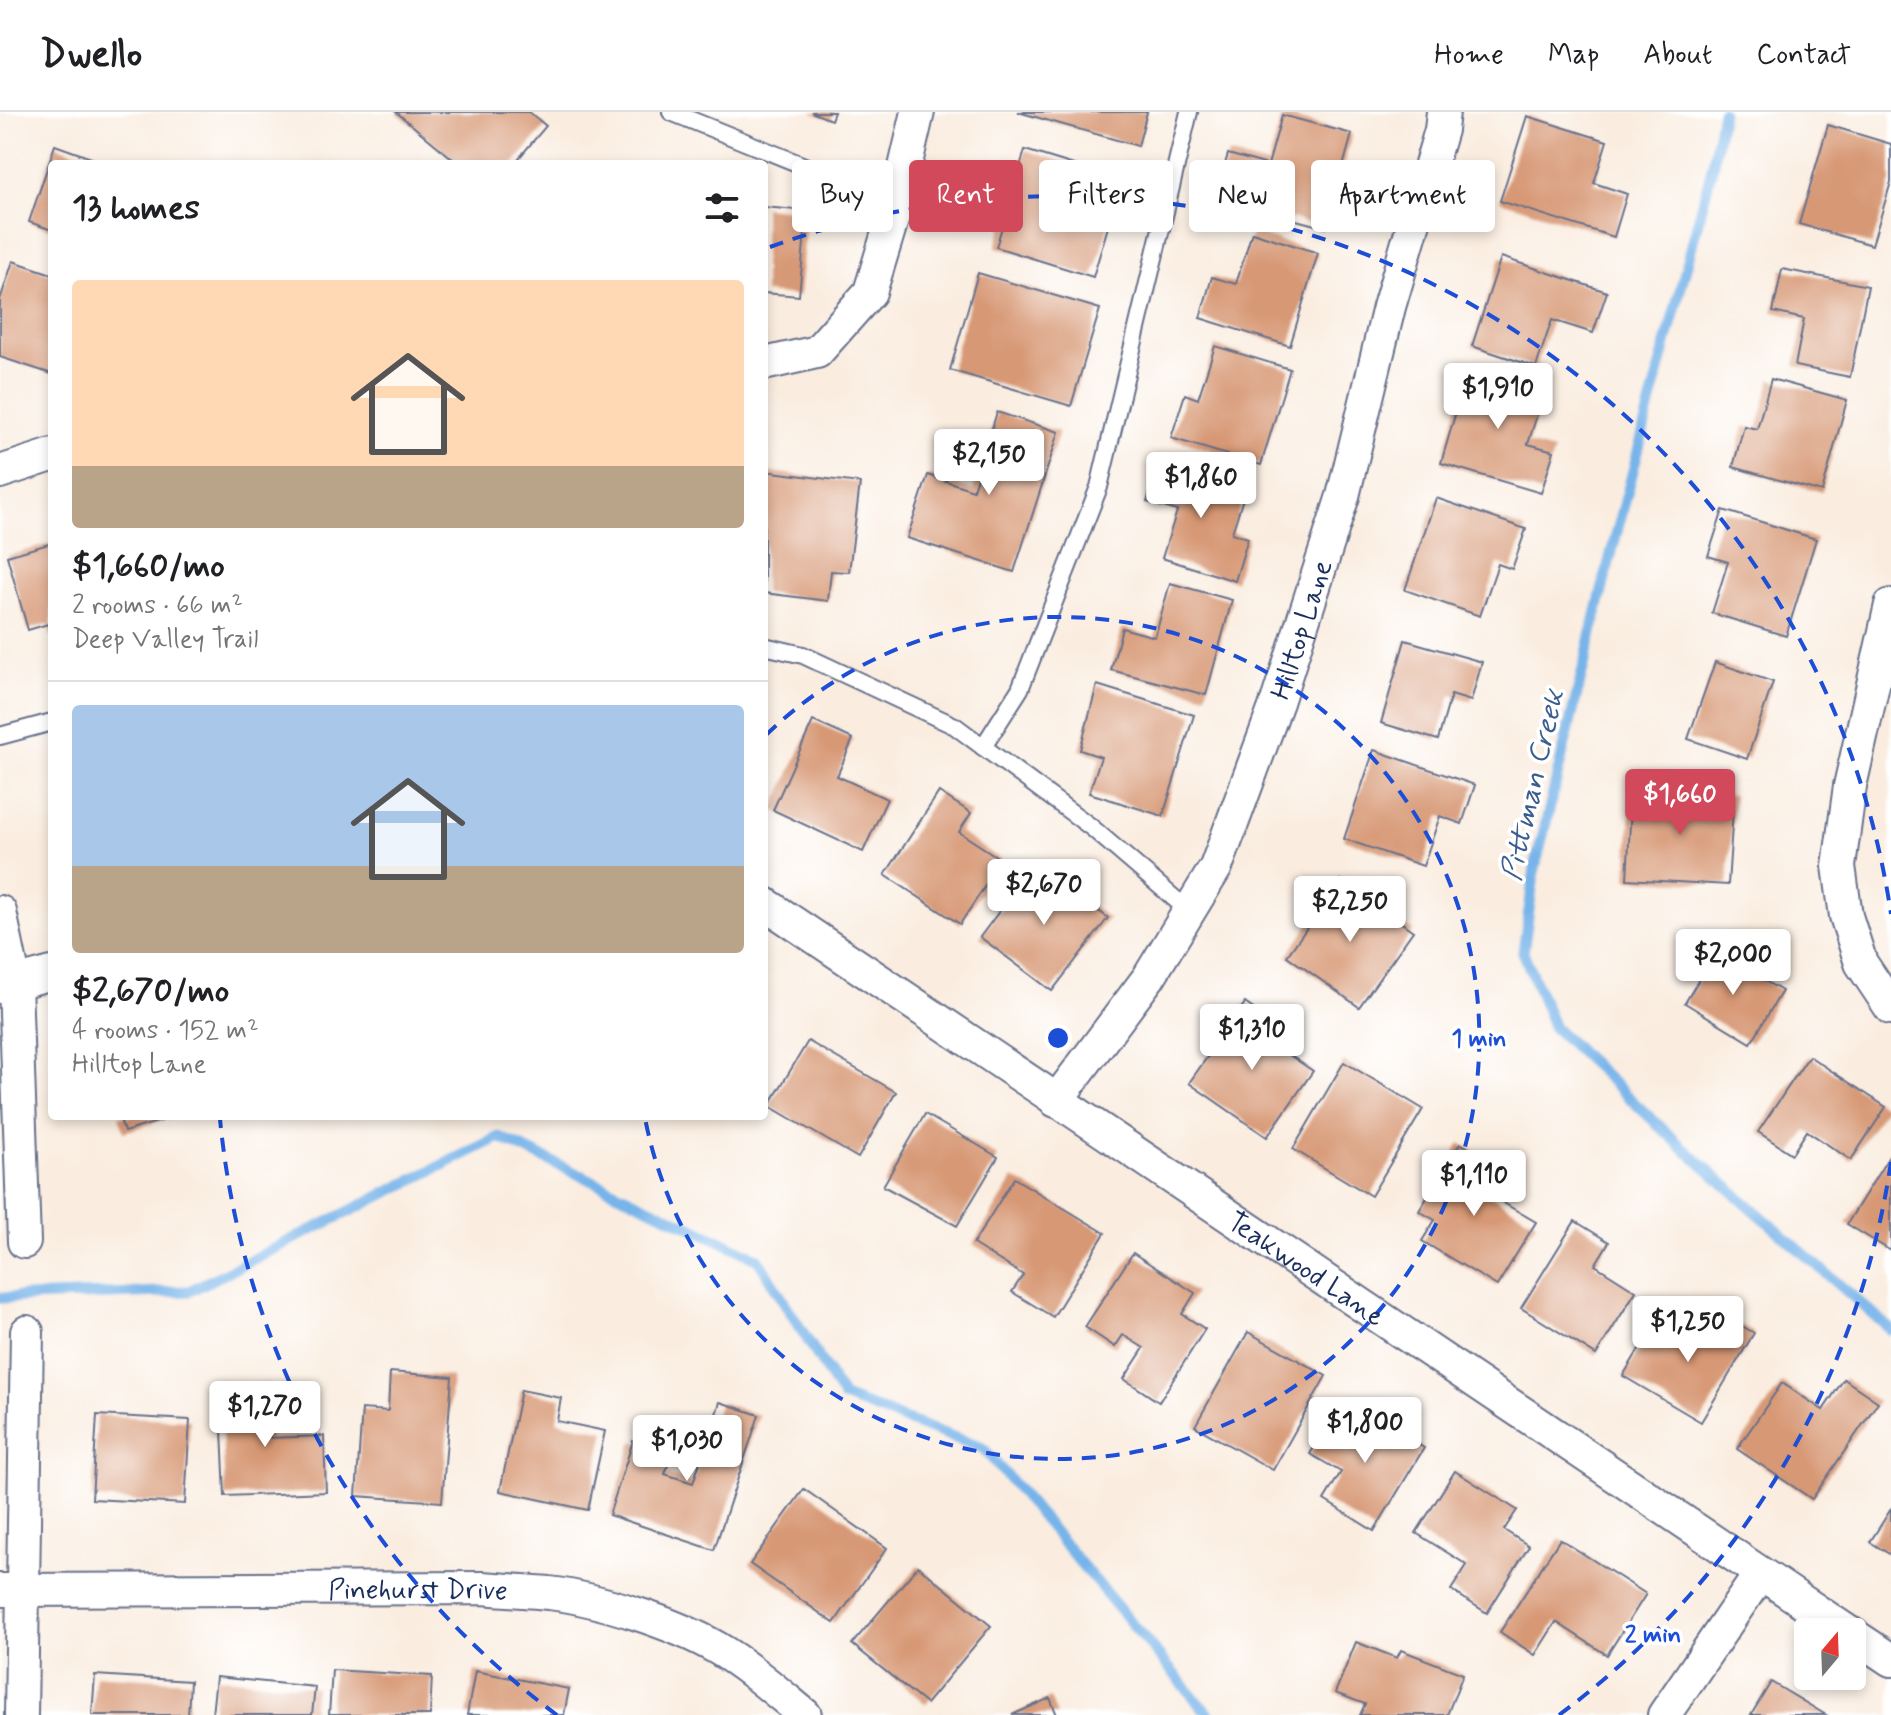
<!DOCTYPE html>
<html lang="en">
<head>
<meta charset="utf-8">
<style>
  :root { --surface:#fff; --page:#f6f6f6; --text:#202124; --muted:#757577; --line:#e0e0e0; --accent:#d1495b }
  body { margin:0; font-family:Mynerve,sans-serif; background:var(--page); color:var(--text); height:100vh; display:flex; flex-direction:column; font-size:30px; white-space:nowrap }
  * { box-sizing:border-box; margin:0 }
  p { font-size:26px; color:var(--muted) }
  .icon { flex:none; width:44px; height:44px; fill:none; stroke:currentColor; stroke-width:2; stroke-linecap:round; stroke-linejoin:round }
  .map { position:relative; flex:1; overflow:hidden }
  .sheet { position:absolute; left:48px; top:48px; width:720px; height:960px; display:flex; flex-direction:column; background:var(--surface); border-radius:8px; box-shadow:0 4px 12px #0003 }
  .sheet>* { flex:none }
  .banner { position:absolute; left:792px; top:48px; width:760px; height:72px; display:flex; gap:16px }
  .needle { width:52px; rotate:19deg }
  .buttons { position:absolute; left:1794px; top:1506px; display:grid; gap:16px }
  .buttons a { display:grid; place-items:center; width:72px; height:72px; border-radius:8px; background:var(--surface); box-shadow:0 4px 12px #0003; font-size:40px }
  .price { position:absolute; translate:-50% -68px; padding:0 18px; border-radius:8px; background:#fff; color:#222; font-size:26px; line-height:52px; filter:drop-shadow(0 2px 4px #0008) }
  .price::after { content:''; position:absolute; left:50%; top:48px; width:24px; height:18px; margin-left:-12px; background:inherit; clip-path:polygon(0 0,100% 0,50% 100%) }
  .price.on { background:var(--accent); color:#fff }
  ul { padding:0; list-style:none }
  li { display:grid; align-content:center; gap:16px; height:424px; padding:0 24px }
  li+li { border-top:2px solid var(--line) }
  li span { display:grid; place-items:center; height:248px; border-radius:8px; color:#555 }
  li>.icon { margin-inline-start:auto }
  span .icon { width:144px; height:144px; fill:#fffc; stroke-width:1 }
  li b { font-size:34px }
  h2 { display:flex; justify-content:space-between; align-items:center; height:96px; padding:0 24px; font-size:34px }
  .pill { padding:0 28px; border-radius:8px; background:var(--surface); box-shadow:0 4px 12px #0003; font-size:28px; line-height:72px }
  .pill.on { background:var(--accent); color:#fff }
  header { display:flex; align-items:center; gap:48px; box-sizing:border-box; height:112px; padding:0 40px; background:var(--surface); border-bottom:2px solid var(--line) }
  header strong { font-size:38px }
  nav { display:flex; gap:44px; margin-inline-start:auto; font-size:28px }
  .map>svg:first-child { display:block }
</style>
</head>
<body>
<header>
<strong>Dwello</strong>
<nav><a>Home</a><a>Map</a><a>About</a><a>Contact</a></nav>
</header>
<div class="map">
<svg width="1891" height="1603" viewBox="0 0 1891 1603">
  <rect width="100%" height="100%" fill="#fff"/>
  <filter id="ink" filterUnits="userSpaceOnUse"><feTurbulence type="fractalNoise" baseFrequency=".0125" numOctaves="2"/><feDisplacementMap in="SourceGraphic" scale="16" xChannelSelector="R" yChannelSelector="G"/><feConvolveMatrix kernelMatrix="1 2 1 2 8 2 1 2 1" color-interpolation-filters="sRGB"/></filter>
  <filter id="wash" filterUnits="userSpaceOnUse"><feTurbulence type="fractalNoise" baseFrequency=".006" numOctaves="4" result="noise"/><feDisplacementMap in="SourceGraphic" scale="32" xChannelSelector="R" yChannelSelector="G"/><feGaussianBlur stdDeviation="1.8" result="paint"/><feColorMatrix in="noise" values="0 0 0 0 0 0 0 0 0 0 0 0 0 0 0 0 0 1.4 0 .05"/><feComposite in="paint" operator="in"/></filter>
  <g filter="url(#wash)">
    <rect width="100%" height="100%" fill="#faede0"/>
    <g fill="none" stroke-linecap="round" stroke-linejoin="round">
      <g stroke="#77b4e9" stroke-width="11">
        <polyline points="1722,0 1712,56 1607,458 1535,756 1523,840 1554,916 1681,1034 1891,1218"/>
        <polyline points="0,1186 189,1179 499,1025 757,1146 843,1285 983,1336 1209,1603"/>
      </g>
    </g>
    <g id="blocks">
      <g fill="#d79874">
        <polygon points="396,0 529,0 546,14 514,52 459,52"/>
        <polygon points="811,0 834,0 831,8"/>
        <polygon points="1018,0 1147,0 1138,34"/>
        <polygon points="1282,3 1352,22 1326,116 1215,86 1228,42 1268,53"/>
        <polygon points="1527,4 1607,29 1594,71 1627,82 1614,125 1500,89"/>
        <polygon points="1828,13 1891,32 1891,70 1872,133 1799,112"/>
        <polygon points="55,33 108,52 52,52 52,118 29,110"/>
        <polygon points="1025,38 1090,58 1087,68 1119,78 1093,165 996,135"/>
        <polygon points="764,95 807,99 799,184 764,181"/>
        <polygon points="1252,120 1318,141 1290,234 1200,206 1212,165 1236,172"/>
        <polygon points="1501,145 1607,180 1593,221 1552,208 1536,255 1472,234"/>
        <polygon points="13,149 52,162 52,262 0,245 0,188"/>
        <polygon points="1782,157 1868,174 1850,265 1795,254 1804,207 1773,200"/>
        <polygon points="978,161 1100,197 1071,294 950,258"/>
        <polygon points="1215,234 1290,257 1261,353 1171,326 1185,282 1198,287"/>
        <polygon points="1469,255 1545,277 1528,332 1554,339 1541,381 1441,351"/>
        <polygon points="1771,267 1847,288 1822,380 1733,355 1744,314 1757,317"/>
        <polygon points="997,300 1059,320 1014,460 907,426 928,363 973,378"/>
        <polygon points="1159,350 1246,377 1232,421 1248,426 1235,469 1162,446 1177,399 1147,390"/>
        <polygon points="764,359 860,371 849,460 831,459 828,489 764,481"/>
        <polygon points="1436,386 1526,417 1512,457 1498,452 1480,504 1405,478"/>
        <polygon points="1723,398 1816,427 1786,524 1712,501 1728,450 1708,444"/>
        <polygon points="52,431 52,524 51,524 48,512 28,518 7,444"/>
        <polygon points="1170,471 1232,488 1206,583 1111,558 1122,516 1155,525"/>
        <polygon points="1405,528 1482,550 1471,589 1451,583 1438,628 1381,611"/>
        <polygon points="1715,550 1773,570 1747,647 1688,627"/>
        <polygon points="1097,573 1194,603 1163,704 1089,681 1101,645 1080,638"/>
        <polygon points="813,609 853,627 837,664 887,687 863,740 773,698"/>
        <polygon points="1374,638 1475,673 1462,712 1440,704 1423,754 1344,727"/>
        <polygon points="1632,676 1734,683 1728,773 1627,767"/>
        <polygon points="939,680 971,701 959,720 1002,748 960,812 885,763"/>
        <polygon points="1035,751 1108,806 1052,879 980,825"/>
        <polygon points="1341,768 1413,819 1359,895 1287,844"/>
        <polygon points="1715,840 1782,879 1751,931 1685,891"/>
        <polygon points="1245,891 1283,918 1273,932 1313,959 1267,1025 1189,971"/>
        <polygon points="808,929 896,980 858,1046 769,994"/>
        <polygon points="1809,944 1886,995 1851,1048 1807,1019 1792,1042 1758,1020"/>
        <polygon points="1344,950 1423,997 1371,1084 1293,1037"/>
        <polygon points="925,1002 998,1045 957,1114 883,1074"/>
        <polygon points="119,1004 174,1004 174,1005 124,1020"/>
        <polygon points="1460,1031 1498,1053 1483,1079 1536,1110 1497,1174 1422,1129 1435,1108 1419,1099"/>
        <polygon points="1891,1041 1891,1139 1847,1112"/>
        <polygon points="1014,1066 1105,1121 1053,1205 1012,1180 1023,1163 973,1132"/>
        <polygon points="1575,1109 1609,1130 1595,1153 1636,1179 1596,1243 1521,1196"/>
        <polygon points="1133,1141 1195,1181 1182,1202 1205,1217 1159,1290 1124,1267 1144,1236 1123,1223 1115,1235 1085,1215"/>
        <polygon points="1720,1201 1754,1221 1701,1310 1623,1264 1659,1204 1702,1230"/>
        <polygon points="1248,1220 1326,1264 1273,1358 1195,1314"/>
        <polygon points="390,1260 452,1265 442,1390 356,1384 362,1297 388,1299"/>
        <polygon points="1844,1267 1878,1290 1812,1387 1737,1337 1782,1271 1823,1298"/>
        <polygon points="268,1272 270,1326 324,1324 326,1380 225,1384 220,1274"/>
        <polygon points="521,1278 561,1286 557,1309 605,1319 588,1398 500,1379"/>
        <polygon points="720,1290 759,1303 714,1438 609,1403 633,1329 672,1342 665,1362 693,1371"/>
        <polygon points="1337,1298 1356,1309 1363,1298 1424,1336 1374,1419 1324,1388 1341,1360 1310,1342"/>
        <polygon points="97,1303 190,1308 185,1392 92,1387"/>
        <polygon points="1455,1359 1517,1398 1504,1418 1529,1434 1487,1501 1451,1478 1467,1453 1416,1421"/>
        <polygon points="804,1377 887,1436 834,1511 750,1452"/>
        <polygon points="1891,1397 1891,1443 1870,1430"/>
        <polygon points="1560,1427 1646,1482 1607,1543 1556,1510 1535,1543 1500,1520"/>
        <polygon points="918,1454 991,1514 926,1592 852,1532"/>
        <polygon points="1356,1530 1397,1546 1401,1538 1463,1562 1447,1603 1360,1603 1365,1592 1335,1581"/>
        <polygon points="332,1558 432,1564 430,1603 329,1603"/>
        <polygon points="475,1559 569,1577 564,1603 467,1603"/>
        <polygon points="95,1563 190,1569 188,1603 92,1603"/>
        <polygon points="216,1565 315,1575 312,1603 212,1603"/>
        <polygon points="1771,1570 1826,1603 1751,1603"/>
        <polygon points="1050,1586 1057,1603 1012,1603"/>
      </g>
    </g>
  </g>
  <g filter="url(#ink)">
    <use href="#blocks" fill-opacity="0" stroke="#69728c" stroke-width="2"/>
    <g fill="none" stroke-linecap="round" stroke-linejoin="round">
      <g stroke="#69728c" stroke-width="20">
        <g id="lane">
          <polyline points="671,0 896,91"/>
          <polyline points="764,534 803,543 955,614 1091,715 1189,799"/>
          <polyline points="0,624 52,610"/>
          <polyline points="983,635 1020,577 1099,375 1189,0"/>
        </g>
      </g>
      <g stroke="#69728c" stroke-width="36">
        <g id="street">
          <polyline points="764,252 817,240 870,180 895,98 918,0"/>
          <polyline points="0,360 52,343"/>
          <polyline points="1891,493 1850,674 1839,754 1846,804 1861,851 1891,896"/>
          <path id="s1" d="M764,791l1084,729"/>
          <polyline points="0,800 15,872 24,1130"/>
          <polyline points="0,875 52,861"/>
          <path id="s2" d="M1056,989l93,-124 67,-110 61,-165 66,-206 46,-189 52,-177 2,-18"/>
          <path id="s3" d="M0,1478l482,-2c22,2 45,3 67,5 50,6 125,30 168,55 32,19 60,44 88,67"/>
          <polyline points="1852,1522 1891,1548"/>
          <polyline points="21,1603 27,1220"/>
          <polyline points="1664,1603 1760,1462"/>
        </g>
      </g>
      <use href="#lane" stroke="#fff" stroke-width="16"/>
      <use href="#street" stroke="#fff" stroke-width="32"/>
    </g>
  </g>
  <g fill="none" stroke="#1d4ed8" stroke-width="4" stroke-dasharray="14 10">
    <path d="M766 623A421 421 0 1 1 645 1006"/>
    <path d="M1891 1050A842 842 0 0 1 1559 1603M557 1603A842 842 0 0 1 220 1007M770 135A842 842 0 0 1 1891 802"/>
  </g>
  <g text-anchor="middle" stroke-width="7" stroke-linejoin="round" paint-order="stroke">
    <g font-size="28" fill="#1b2f5e" stroke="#fff">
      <text dy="10" stroke="none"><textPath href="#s2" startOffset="536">Hilltop Lane</textPath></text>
      <text dy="10" stroke="none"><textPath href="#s1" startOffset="654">Teakwood Lane</textPath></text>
      <text dy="10" stroke="none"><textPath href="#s3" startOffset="418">Pinehurst Drive</textPath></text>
    </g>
    <g font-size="30" font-style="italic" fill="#3b5e8f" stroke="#fff">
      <text transform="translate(1532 673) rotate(-77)" y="10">Pittman Creek</text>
    </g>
  </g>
  <circle cx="1058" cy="926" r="12" fill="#1d4ed8" stroke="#fff" stroke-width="4"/>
  <g font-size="24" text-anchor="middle" font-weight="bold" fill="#1d4ed8" stroke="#fff" stroke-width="7" stroke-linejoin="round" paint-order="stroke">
    <text x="1479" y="934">1 min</text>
    <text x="1653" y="1530">2 min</text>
  </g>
</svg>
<div class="buttons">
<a><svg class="needle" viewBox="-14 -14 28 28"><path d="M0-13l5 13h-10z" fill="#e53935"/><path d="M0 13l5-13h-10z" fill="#757577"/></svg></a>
</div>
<b class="price" style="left:1498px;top:319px">$1,910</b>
<b class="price" style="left:989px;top:385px">$2,150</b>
<b class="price" style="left:1201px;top:408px">$1,860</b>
<b class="price on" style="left:1680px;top:725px">$1,660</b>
<b class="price" style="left:1044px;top:815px">$2,670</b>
<b class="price" style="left:1350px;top:832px">$2,250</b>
<b class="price" style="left:1733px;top:885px">$2,000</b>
<b class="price" style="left:1252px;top:960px">$1,310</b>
<b class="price" style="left:1474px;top:1106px">$1,110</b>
<b class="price" style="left:1688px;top:1252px">$1,250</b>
<b class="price" style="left:265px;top:1337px">$1,270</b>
<b class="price" style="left:1365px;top:1353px">$1,800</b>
<b class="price" style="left:687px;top:1371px">$1,030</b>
<div class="banner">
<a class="pill">Buy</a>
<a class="pill on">Rent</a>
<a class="pill">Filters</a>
<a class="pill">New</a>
<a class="pill">Apartment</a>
</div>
<section class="sheet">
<h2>13 homes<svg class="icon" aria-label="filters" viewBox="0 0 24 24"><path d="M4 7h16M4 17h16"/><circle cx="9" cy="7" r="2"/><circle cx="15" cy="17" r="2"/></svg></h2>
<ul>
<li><span style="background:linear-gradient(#ffd9b3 75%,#b9a48a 0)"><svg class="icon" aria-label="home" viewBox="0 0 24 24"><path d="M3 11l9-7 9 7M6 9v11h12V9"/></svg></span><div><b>$1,660/mo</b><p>2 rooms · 66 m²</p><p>Deep Valley Trail</p></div></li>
<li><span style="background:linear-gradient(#a9c7e8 65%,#b9a48a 0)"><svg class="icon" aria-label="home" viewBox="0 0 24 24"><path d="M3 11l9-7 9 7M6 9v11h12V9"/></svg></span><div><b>$2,670/mo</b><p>4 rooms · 152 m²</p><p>Hilltop Lane</p></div></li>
</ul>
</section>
</div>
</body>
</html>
